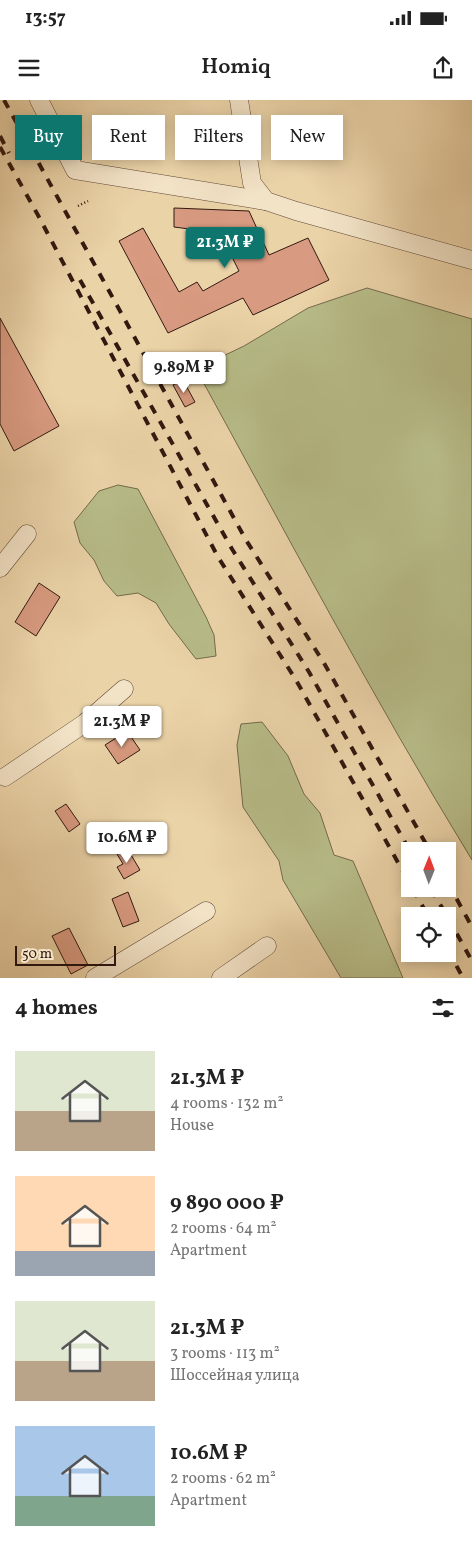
<!DOCTYPE html>
<html lang="en">
<head>
<meta charset="utf-8">
<style>
  :root { --surface:#fff; --page:#f2f2f2; --text:#222; --muted:#767676; --accent:#0f766e }
  body { margin:0; font-family:Vollkorn,serif; background:var(--page); color:var(--text); height:100vh; display:flex; flex-direction:column; font-size:19px; white-space:nowrap }
  * { box-sizing:border-box; margin:0 }
  p { font-size:16px; color:var(--muted) }
  .icon { flex:none; width:28px; height:28px; fill:none; stroke:currentColor; stroke-width:2; stroke-linecap:round; stroke-linejoin:round }
  .map { position:relative; height:878px; overflow:hidden }
  .details { display:flex; flex-direction:column; background:var(--surface); flex:1 }
  .details>* { flex:none }
  .hud { position:absolute; left:15px; top:15px; width:442px; height:45px; display:flex; gap:10px }
  .needle { width:32px; rotate:1deg }
  .buttons { position:absolute; left:401px; top:742px; display:grid; gap:10px }
  .buttons a { display:grid; place-items:center; width:55px; height:55px; border-radius:0px; background:var(--surface); box-shadow:0 2px 12px #0003; font-size:25px }
  .scale { position:absolute; left:15px; bottom:12px; width:101px; box-sizing:border-box; padding-left:5px; border:2px solid #321910; border-top:0; font-size:14px; line-height:18px; white-space:nowrap; color:#321910; -webkit-text-stroke:4px #f2e2c6; paint-order:stroke }
  .price { position:absolute; translate:-50% -42px; padding:0 11px; border-radius:5px; background:#fff; color:#222; font-size:16px; line-height:32px; filter:drop-shadow(0 1px 2px #0008) }
  .price::after { content:''; position:absolute; left:50%; top:30px; width:15px; height:11px; margin-left:-8px; background:inherit; clip-path:polygon(0 0,100% 0,50% 100%) }
  .price.selected { background:var(--accent); color:#fff }
  ul { padding:0; list-style:none }
  li { display:flex; align-items:center; gap:15px; height:125px; padding:0 15px }
  li span { display:grid; place-items:center; flex:none; width:140px; height:100px; border-radius:0px; color:#555 }
  li>.icon { margin-inline-start:auto }
  span .icon { width:60px; height:60px; fill:#fffc; stroke-width:1 }
  li b { font-size:21px }
  h2 { display:flex; justify-content:space-between; align-items:center; height:60px; padding:0 15px; font-size:21px }
  .chip { padding:0 18px; border-radius:0px; background:var(--surface); box-shadow:0 2px 12px #0003; font-size:18px; line-height:45px }
  .chip.selected { background:var(--accent); color:#fff }
  .status { display:flex; justify-content:space-between; align-items:center; height:35px; padding:0 25px; background:var(--surface); direction:ltr }
  .status svg { height:14px; fill:currentColor }
  header { display:flex; justify-content:space-between; align-items:center; height:65px; padding:0 15px; background:var(--surface); font-size:22px; font-weight:600 }
  .map>svg:first-child { display:block }
</style>
</head>
<body>
<div class="status"><b>13:57</b><svg viewBox="0 0 49 12"><path d="M0 12V9h3v3zM5 12V6h3v6zM10 12V3h3v9zM15 12V0h3v12zM26 1h20v11H26zM47 4h2v5h-2z"/></svg></div>
<header><svg class="icon" aria-label="menu" viewBox="0 0 24 24"><path d="M4 6h16M4 12h16M4 18h16"/></svg>Homiq<svg class="icon" aria-label="share" viewBox="0 0 24 24"><path d="M12 15V3M7 8l5-5 5 5M5 13v7h14v-7"/></svg></header>
<div class="map">
<svg width="472" height="878" viewBox="0 0 472 878">
  <rect width="100%" height="100%" fill="#ebd3a8"/>
  <filter id="stains"><feTurbulence type="fractalNoise" baseFrequency=".004" numOctaves="4"/><feColorMatrix values="0 0 0 0 .2 0 0 0 0 .09 0 0 0 0 .02 0 0 0 .5 -.17"/></filter>
  <radialGradient id="worn" r=".72"><stop offset=".6" stop-color="#630" stop-opacity="0"/><stop offset="1" stop-color="#630" stop-opacity=".3"/></radialGradient>
  <g fill="#b7bc88" stroke="#746a4c">
    <path d="M367,188l105,31v541c-98,-160 -186,-327 -276,-491l48,-23 64,-38z"/>
    <polygon points="118,385 138,389 206,517 214,535 216,556 196,559 169,524 156,503 138,493 117,496 104,481 94,460 80,443 74,422 99,391"/>
    <polygon points="262,622 288,656 304,694 320,713 334,755 353,761 403,878 341,878 283,780 279,761 243,707 237,645 241,624"/>
  </g>
  <g fill="#d89a80" stroke="#321910">
    <polygon points="107,16 117,34 104,41 95,23"/>
    <polygon points="174,108 249,111 269,155 308,138 329,180 253,215 243,198 168,233 119,141 143,128 179,192 197,182 203,191 239,171 220,133 174,127"/>
    <polygon points="0,218 59,326 14,351 0,324"/>
    <polygon points="183,280 195,302 185,307 173,285"/>
    <polygon points="39,483 60,497 36,536 15,522"/>
    <polygon points="127,631 140,650 118,664 105,645"/>
    <polygon points="66,704 80,724 69,732 55,711"/>
    <polygon points="127,748 140,770 124,779 117,767 123,764 117,754"/>
    <polygon points="128,792 139,821 123,827 112,799"/>
    <polygon points="69,828 88,865 71,874 52,836"/>
  </g>
  <g fill="none" stroke-linecap="round" stroke-linejoin="round">
    <g stroke="#604836" stroke-width="19">
      <g id="minor">
        <polyline points="39,0 75,70 266,101"/>
        <polyline points="239,0 252,83 266,101 296,111 472,160"/>
        <polyline points="0,468 27,434"/>
        <polyline points="5,677 85,623 124,589"/>
        <polyline points="95,878 206,811"/>
        <polyline points="221,878 267,846"/>
      </g>
    </g>
    <polyline stroke="#321910" stroke-width="2.5" stroke-dasharray="1 2.5" stroke-linecap="butt" points="78,106 88,101"/>
    <use href="#minor" stroke="#f2e2c6" stroke-width="18"/>
    <g stroke="#321910" stroke-width="4" stroke-dasharray="9 9" stroke-linecap="butt">
      <polyline points="4,0 246,440 324,563 430,751"/>
      <polyline points="0,36 9,53"/>
      <polyline points="0,47 39,117 218,457 296,580 410,784"/>
      <polyline points="80,180 232,449 309,572 410,751"/>
      <polyline points="448,783 472,827"/>
      <polyline points="413,789 428,816"/>
      <polyline points="431,789 447,816"/>
      <polyline points="448,818 472,861"/>
      <polyline points="448,850 463,878"/>
    </g>
  </g>
  <rect width="100%" height="100%" filter="url(#stains)"/>
  <rect width="100%" height="100%" fill="url(#worn)"/>
</svg>
<div class="buttons">
<a><svg class="needle" viewBox="-14 -14 28 28"><path d="M0-13l5 13h-10z" fill="#e53935"/><path d="M0 13l5-13h-10z" fill="#767676"/></svg></a>
<a><svg class="icon" aria-label="locate" viewBox="0 0 24 24"><circle cx="12" cy="12" r="6"/><path d="M12 2v4M12 18v4M2 12h4M18 12h4"/></svg></a>
</div>
<div class="scale">50 m</div>
<b class="price selected" style="left:225px;top:169px">21.3M ₽</b>
<b class="price" style="left:184px;top:294px">9.89M ₽</b>
<b class="price" style="left:122px;top:648px">21.3M ₽</b>
<b class="price" style="left:127px;top:764px">10.6M ₽</b>
<div class="hud">
<a class="chip selected">Buy</a>
<a class="chip">Rent</a>
<a class="chip">Filters</a>
<a class="chip">New</a>
</div>
</div>
<section class="details">
<h2>4 homes<svg class="icon" aria-label="filters" viewBox="0 0 24 24"><path d="M4 7h16M4 17h16"/><circle cx="9" cy="7" r="2"/><circle cx="15" cy="17" r="2"/></svg></h2>
<ul>
<li><span style="background:linear-gradient(#dfe7d0 60%,#b9a48a 0)"><svg class="icon" aria-label="home" viewBox="0 0 24 24"><path d="M3 11l9-7 9 7M6 9v11h12V9"/></svg></span><div><b>21.3M ₽</b><p>4 rooms · 132 m²</p><p>House</p></div></li>
<li><span style="background:linear-gradient(#ffd9b3 75%,#9aa5b1 0)"><svg class="icon" aria-label="home" viewBox="0 0 24 24"><path d="M3 11l9-7 9 7M6 9v11h12V9"/></svg></span><div><b>9 890 000 ₽</b><p>2 rooms · 64 m²</p><p>Apartment</p></div></li>
<li><span style="background:linear-gradient(#dfe7d0 60%,#b9a48a 0)"><svg class="icon" aria-label="home" viewBox="0 0 24 24"><path d="M3 11l9-7 9 7M6 9v11h12V9"/></svg></span><div><b>21.3M ₽</b><p>3 rooms · 113 m²</p><p>Шоссейная улица</p></div></li>
<li><span style="background:linear-gradient(#a9c7e8 70%,#7fa58c 0)"><svg class="icon" aria-label="home" viewBox="0 0 24 24"><path d="M3 11l9-7 9 7M6 9v11h12V9"/></svg></span><div><b>10.6M ₽</b><p>2 rooms · 62 m²</p><p>Apartment</p></div></li>
</ul>
</section>
</body>
</html>
